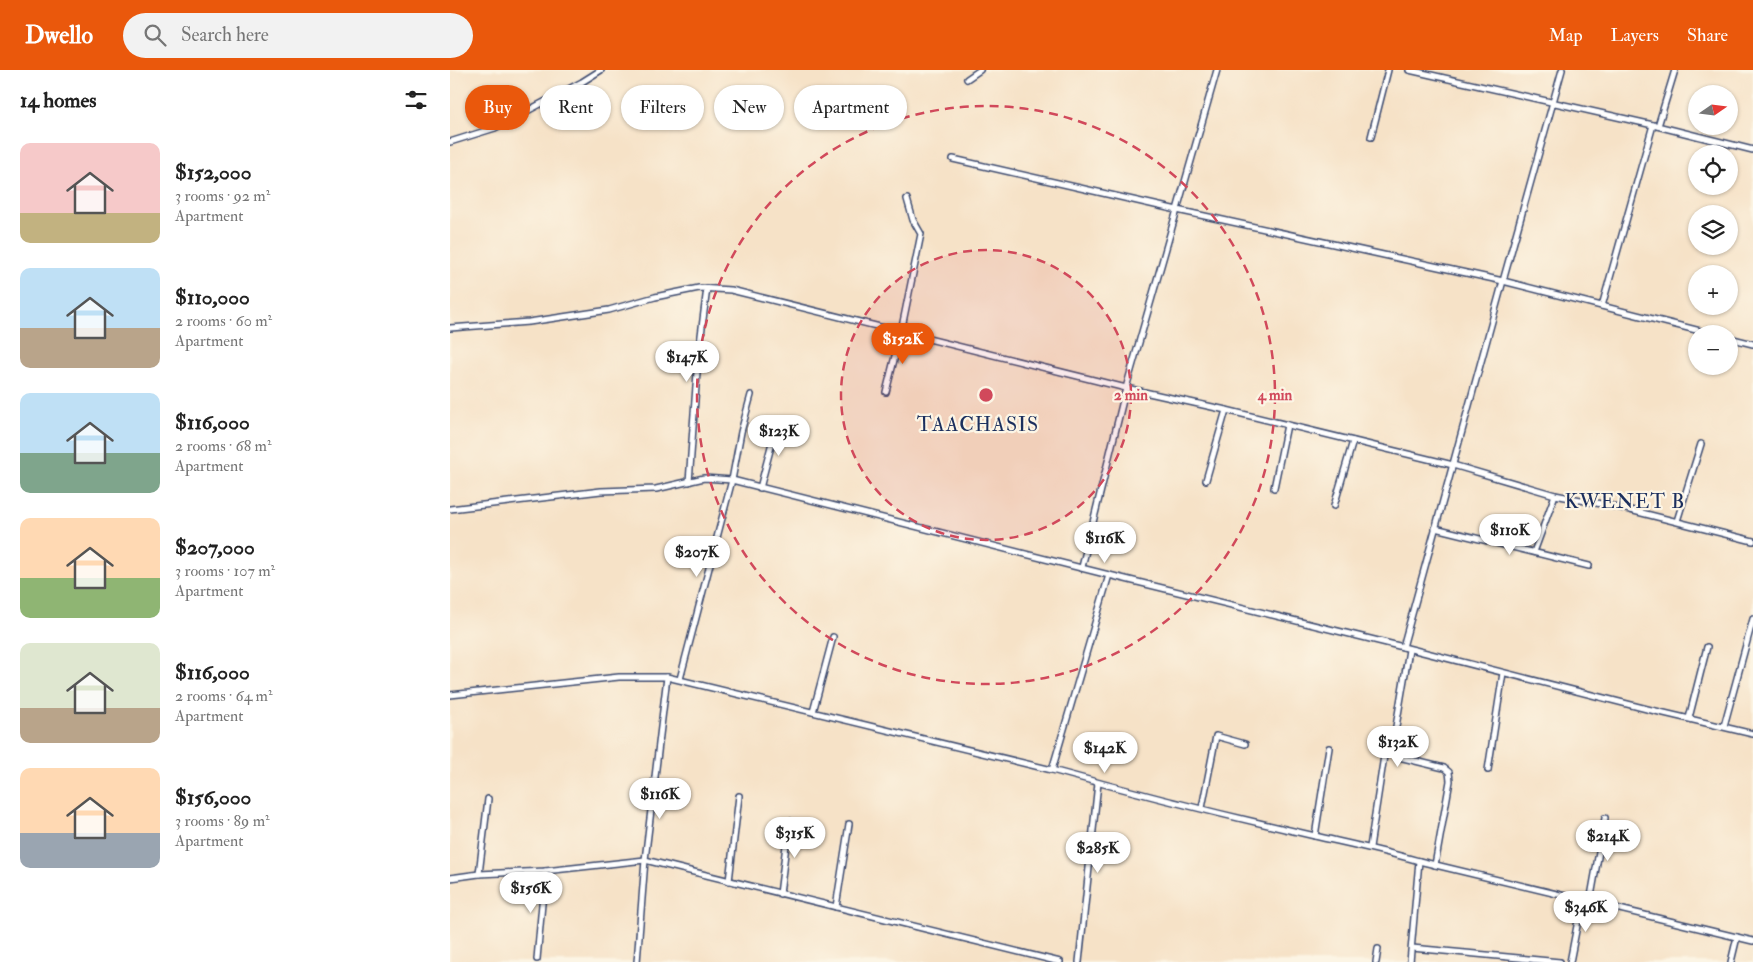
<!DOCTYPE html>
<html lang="en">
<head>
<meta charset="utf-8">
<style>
  :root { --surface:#fff; --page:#f2f2f2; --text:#222; --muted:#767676; --accent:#ea580c }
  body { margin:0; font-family:"IM FELL Double Pica",serif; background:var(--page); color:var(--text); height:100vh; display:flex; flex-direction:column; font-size:19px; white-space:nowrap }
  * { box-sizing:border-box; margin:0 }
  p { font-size:16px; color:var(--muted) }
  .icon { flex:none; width:28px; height:28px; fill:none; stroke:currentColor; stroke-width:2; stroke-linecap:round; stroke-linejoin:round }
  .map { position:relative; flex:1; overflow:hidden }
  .drawer { display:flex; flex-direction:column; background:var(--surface); width:450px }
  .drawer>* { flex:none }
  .top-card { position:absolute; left:15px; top:15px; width:475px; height:45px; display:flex; gap:10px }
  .needle { width:32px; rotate:76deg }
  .buttons { position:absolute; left:1238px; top:15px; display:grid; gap:10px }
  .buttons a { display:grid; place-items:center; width:50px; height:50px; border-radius:50%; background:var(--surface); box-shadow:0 1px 4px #0004; font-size:25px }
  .price { position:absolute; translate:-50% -42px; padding:0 11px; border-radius:18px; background:#fff; color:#222; font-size:16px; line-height:32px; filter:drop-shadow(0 1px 2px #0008) }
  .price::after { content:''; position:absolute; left:50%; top:30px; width:15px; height:11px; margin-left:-8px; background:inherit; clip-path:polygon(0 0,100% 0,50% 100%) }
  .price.current { background:var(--accent); color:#fff }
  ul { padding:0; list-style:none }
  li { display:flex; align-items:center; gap:15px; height:125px; padding:0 20px }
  li span { display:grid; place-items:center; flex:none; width:140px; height:100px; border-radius:10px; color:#555 }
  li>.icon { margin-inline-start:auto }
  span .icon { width:60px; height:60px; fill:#fffc; stroke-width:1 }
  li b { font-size:21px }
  h2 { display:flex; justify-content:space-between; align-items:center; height:60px; padding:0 20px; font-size:21px }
  .chip { padding:0 18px; border-radius:22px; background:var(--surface); box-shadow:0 1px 4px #0004; font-size:18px; line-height:45px }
  .chip.current { background:var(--accent); color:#fff }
  header { display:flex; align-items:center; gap:30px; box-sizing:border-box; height:70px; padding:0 25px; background:var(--accent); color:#fff }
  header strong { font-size:24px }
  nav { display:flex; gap:28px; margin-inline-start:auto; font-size:18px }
  .search { width:350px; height:45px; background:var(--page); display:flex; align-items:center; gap:12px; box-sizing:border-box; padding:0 18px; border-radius:28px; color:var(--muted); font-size:19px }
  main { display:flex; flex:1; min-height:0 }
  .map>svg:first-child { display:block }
</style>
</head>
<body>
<header>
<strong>Dwello</strong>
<div class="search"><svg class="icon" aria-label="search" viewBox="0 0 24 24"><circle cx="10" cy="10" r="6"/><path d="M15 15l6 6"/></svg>Search here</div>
<nav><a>Map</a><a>Layers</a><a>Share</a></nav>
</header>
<main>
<section class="drawer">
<h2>14 homes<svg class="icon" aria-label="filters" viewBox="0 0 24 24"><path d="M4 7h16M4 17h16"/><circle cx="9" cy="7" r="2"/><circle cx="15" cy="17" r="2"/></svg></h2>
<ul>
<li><span style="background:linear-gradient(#f6c9c9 70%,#c2b280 0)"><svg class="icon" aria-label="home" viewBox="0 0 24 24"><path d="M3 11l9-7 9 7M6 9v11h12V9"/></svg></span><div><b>$152,000</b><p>3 rooms · 92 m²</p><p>Apartment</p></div></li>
<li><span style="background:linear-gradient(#bfe0f5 60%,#b9a48a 0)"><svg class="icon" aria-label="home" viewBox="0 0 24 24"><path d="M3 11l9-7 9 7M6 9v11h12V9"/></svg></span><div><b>$110,000</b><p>2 rooms · 60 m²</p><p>Apartment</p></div></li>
<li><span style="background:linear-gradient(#bfe0f5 60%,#7fa58c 0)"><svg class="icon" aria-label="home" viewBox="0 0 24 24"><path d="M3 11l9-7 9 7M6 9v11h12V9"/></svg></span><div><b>$116,000</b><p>2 rooms · 68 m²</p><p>Apartment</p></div></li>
<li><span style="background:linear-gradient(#ffd9b3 60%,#8fb573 0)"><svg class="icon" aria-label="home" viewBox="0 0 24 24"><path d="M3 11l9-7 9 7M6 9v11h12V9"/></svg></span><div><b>$207,000</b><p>3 rooms · 107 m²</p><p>Apartment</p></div></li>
<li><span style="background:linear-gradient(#dfe7d0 65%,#b9a48a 0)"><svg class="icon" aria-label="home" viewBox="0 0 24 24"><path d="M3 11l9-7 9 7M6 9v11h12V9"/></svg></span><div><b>$116,000</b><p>2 rooms · 64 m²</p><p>Apartment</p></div></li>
<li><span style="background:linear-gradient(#ffd9b3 65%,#9aa5b1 0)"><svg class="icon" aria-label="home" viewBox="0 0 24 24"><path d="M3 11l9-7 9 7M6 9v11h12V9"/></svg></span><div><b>$156,000</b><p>3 rooms · 89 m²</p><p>Apartment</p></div></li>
</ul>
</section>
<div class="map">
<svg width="1303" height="892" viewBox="0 0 1303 892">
  <rect width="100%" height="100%" fill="#fcf5e5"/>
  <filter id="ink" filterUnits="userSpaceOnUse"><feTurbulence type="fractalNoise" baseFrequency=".02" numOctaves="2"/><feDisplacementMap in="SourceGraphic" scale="10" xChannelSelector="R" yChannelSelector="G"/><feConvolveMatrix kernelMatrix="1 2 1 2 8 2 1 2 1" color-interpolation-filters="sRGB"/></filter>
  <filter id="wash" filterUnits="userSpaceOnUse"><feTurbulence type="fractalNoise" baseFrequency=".0096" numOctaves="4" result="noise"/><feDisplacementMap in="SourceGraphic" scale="20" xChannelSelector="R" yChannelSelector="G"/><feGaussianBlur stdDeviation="1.12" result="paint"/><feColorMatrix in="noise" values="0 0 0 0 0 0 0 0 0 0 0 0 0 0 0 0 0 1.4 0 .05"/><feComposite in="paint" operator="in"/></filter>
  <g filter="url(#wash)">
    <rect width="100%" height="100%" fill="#f6e2c7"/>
  </g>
  <g filter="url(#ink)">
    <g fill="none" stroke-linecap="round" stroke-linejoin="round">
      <g stroke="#3c4a6e" stroke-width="8">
        <g id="street">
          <polyline points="959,0 1203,55 1303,80"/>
          <polyline points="517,9 530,0"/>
          <polyline points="1208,56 1225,0"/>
          <polyline points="921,67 938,0"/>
          <polyline points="0,72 45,58 132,12 151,0"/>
          <polyline points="503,89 727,140 1053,211 1262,264"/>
          <polyline points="1152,236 1203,55"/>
          <polyline points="0,258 79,252 159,240 205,227 249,218 281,220 676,318 776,340 1003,395 1105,425 1172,438 1303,471"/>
          <polyline points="1279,268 1303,274"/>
          <polyline points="436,322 451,262 471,164 463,150 457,129"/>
          <polyline points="756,410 776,340"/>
          <polyline points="239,412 248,289 257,218"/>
          <polyline points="310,418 328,350"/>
          <polyline points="824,418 837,355"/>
          <polyline points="884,436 903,371"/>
          <polyline points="0,439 151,421 206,419 254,408 282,410 659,505 953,577 1197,639 1303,664"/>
          <polyline points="1227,451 1251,374"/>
          <polyline points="985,458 1139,496"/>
          <polyline points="1084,482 1105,425"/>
          <polyline points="632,497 676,318 767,0"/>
          <polyline points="953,577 1053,211 1112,0"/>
          <polyline points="959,580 942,680 945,686 994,698 999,702 1000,711 985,795"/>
          <polyline points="230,609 282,410 291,362 301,325"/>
          <path d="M0,625l169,-18h48l385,93c87,24 175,46 263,66 35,8 69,15 104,25l334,80"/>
          <polyline points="363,642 383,567"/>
          <polyline points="1239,648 1257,577"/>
          <polyline points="1274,656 1303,549"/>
          <polyline points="602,700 659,505"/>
          <polyline points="1038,700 1053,603"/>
          <polyline points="752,738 766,666 795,674"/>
          <polyline points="865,766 879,678"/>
          <polyline points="920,777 934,686 942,680"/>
          <polyline points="29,804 38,729"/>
          <polyline points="0,808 29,804 95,801 195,790 610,892"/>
          <polyline points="279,811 289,726"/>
          <polyline points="330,824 339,751"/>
          <polyline points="1140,832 1155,748"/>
          <polyline points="386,837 399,754"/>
          <polyline points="962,878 1110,892"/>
          <polyline points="87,889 95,801"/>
          <polyline points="187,892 195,790 217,607"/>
          <polyline points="629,892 648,713"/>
          <polyline points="926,892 928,879"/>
          <polyline points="960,892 969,791"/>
          <polyline points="1120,892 1132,830"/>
          <polyline points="1281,892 1287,867"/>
        </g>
      </g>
      <use href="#street" stroke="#fff" stroke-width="5"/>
    </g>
  </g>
  <circle cx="536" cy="325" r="145" fill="#d1495b" fill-opacity=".12"/>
  <g fill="none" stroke="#d1495b" stroke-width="2.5" stroke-dasharray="9 6">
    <circle cx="536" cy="325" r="145"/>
    <circle cx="536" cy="325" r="289"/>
  </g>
  <g text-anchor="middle" stroke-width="4.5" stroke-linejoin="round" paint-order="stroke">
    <g font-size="20" letter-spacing="1" fill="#1b2f5e" stroke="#fcf5e5">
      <text x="528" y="361">TAACHASIS</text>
      <text x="1175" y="438">KWENET B</text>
    </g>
  </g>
  <circle cx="536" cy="325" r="8" fill="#d1495b" stroke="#fcf5e5" stroke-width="2.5"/>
  <g font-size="15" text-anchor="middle" font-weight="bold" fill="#d1495b" stroke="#fcf5e5" stroke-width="4.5" stroke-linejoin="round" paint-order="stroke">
    <text x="681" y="330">2 min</text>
    <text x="825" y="330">4 min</text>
  </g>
</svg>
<div class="buttons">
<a><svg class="needle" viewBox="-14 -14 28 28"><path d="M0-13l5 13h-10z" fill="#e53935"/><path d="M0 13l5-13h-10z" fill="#767676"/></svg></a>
<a><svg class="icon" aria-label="locate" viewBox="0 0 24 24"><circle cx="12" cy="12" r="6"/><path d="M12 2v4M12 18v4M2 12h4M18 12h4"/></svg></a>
<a><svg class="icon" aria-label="layers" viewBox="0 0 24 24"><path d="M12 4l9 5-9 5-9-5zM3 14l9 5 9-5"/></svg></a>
<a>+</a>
<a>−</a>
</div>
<b class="price current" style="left:453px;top:295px">$152K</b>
<b class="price" style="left:237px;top:313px">$147K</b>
<b class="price" style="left:329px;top:387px">$123K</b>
<b class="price" style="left:1060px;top:486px">$110K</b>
<b class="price" style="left:655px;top:494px">$116K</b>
<b class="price" style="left:247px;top:508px">$207K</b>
<b class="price" style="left:948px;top:698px">$132K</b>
<b class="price" style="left:655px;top:704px">$142K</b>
<b class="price" style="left:210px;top:750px">$116K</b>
<b class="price" style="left:345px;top:789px">$315K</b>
<b class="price" style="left:1158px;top:792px">$214K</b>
<b class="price" style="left:648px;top:804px">$285K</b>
<b class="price" style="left:81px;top:844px">$156K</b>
<b class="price" style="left:1136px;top:863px">$346K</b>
<div class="top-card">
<a class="chip current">Buy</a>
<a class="chip">Rent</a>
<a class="chip">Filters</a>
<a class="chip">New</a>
<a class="chip">Apartment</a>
</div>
</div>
</main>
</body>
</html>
